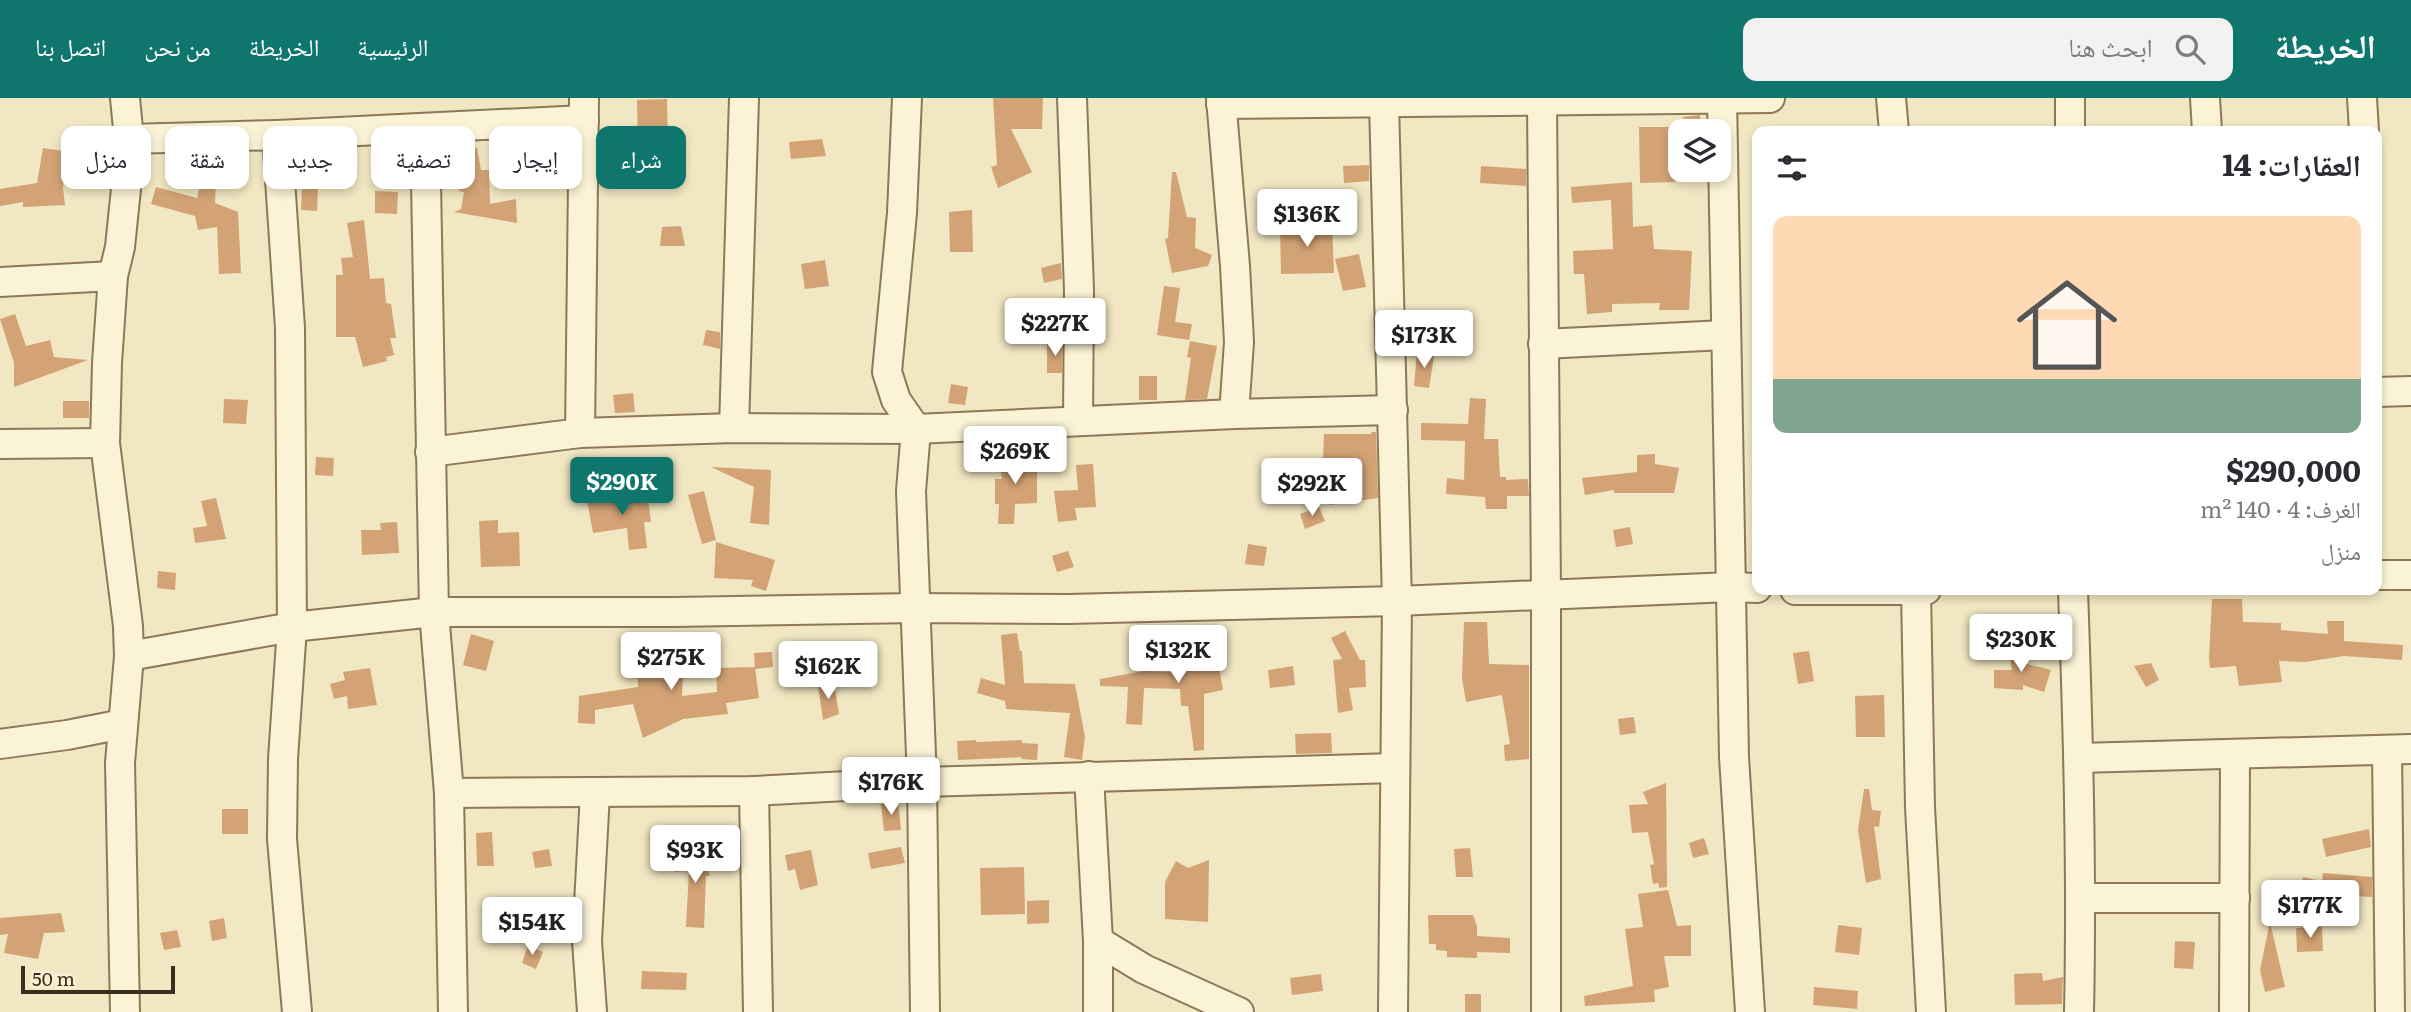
<!DOCTYPE html>
<html lang="ar">
<head>
<meta charset="utf-8">
<style>
  :root { --surface:#fff; --page:#f2f2f3; --text:#2b2b33; --muted:#7c7c81; --line:#e1e1e2; --accent:#0f766e }
  body { margin:0; font-family:Literata,"Noto Naskh Arabic",serif; background:var(--page); color:var(--text); direction:rtl; height:100vh; display:flex; flex-direction:column; font-size:26px; white-space:nowrap }
  * { box-sizing:border-box; margin:0 }
  p { font-size:23px; color:var(--muted) }
  .icon { flex:none; width:38px; height:38px; fill:none; stroke:currentColor; stroke-width:2; stroke-linecap:round; stroke-linejoin:round }
  .map { position:relative; flex:1; overflow:hidden; direction:ltr }
  .side { position:absolute; left:1752px; top:28px; width:630px; height:469px; display:flex; flex-direction:column; background:var(--surface); border-radius:14px; box-shadow:0 4px 10px #0003; direction:rtl }
  .side>* { flex:none }
  .top-card { position:absolute; left:21px; top:28px; width:665px; height:63px; direction:rtl; display:flex; gap:14px }
  .tools { position:absolute; left:1668px; top:21px; display:grid; gap:14px }
  .tools a { display:grid; place-items:center; width:63px; height:63px; border-radius:14px; background:var(--surface); box-shadow:0 4px 10px #0003; font-size:35px }
  .scale { position:absolute; left:21px; bottom:18px; width:154px; box-sizing:border-box; padding-left:7px; border:4px solid #3c2e1d; border-top:0; font-size:19px; line-height:24px; white-space:nowrap; color:#3c2e1d; -webkit-text-stroke:5px #f8f0d2; paint-order:stroke }
  .price { position:absolute; translate:-50% -60px; padding:0 16px; border-radius:7px; background:#fff; color:#222; font-size:23px; line-height:46px; filter:drop-shadow(0 2px 4px #0008) }
  .price::after { content:''; position:absolute; left:50%; top:42px; width:21px; height:16px; margin-left:-10px; background:inherit; clip-path:polygon(0 0,100% 0,50% 100%) }
  .price.active { background:var(--accent); color:#fff }
  ul { padding:0; list-style:none }
  li { display:grid; align-content:center; gap:14px; height:371px; padding:0 21px }
  li+li { border-top:2px solid var(--line) }
  li span { display:grid; place-items:center; height:217px; border-radius:14px; color:#555 }
  li>.icon { margin-inline-start:auto }
  span .icon { width:126px; height:126px; fill:#fffc; stroke-width:1 }
  li b { font-size:30px }
  h2 { display:flex; justify-content:space-between; align-items:center; height:84px; padding:0 21px; font-size:30px }
  .chip { padding:0 24px; border-radius:14px; background:var(--surface); box-shadow:0 4px 10px #0003; font-size:24px; line-height:63px }
  .chip.active { background:var(--accent); color:#fff }
  header { display:flex; align-items:center; gap:42px; box-sizing:border-box; height:98px; padding:0 35px; background:var(--accent); color:#fff }
  header strong { font-size:33px }
  nav { display:flex; gap:38px; margin-inline-start:auto; font-size:24px }
  .search { width:490px; height:63px; background:var(--page); display:flex; align-items:center; gap:18px; box-sizing:border-box; padding:0 24px; border-radius:14px; color:var(--muted); font-size:26px }
  .map>svg:first-child { display:block }
</style>
</head>
<body>
<header>
<strong>الخريطة</strong>
<div class="search"><svg class="icon" aria-label="search" viewBox="0 0 24 24"><circle cx="10" cy="10" r="6"/><path d="M15 15l6 6"/></svg>ابحث هنا</div>
<nav><a>الرئيسية</a><a>الخريطة</a><a>من نحن</a><a>اتصل بنا</a></nav>
</header>
<div class="map">
<svg width="2411" height="914" viewBox="0 0 2411 914">
  <rect width="100%" height="100%" fill="#f1e7c2"/>
  <g fill="#d3a375">
    <polygon points="993,0 1043,0 1042,31 1011,31 1032,74 998,90 991,69 997,67"/>
    <polygon points="667,1 668,46 638,47 637,2"/>
    <polygon points="1700,17 1702,33 1686,33 1683,19"/>
    <polygon points="1639,29 1674,29 1675,84 1640,85"/>
    <polygon points="822,41 826,58 791,61 789,44"/>
    <polygon points="43,50 64,53 61,77 65,77 63,90 65,107 23,109 23,104 0,108 0,91 37,85"/>
    <polygon points="477,50 481,72 489,72 490,106 516,101 517,125 454,114 461,111 464,94 459,93 464,67 462,53"/>
    <polygon points="1369,67 1369,83 1344,85 1343,68"/>
    <polygon points="1481,68 1526,71 1526,88 1480,85"/>
    <polygon points="1172,74 1176,74 1187,119 1196,120 1195,150 1212,157 1208,168 1172,175 1165,141 1168,140"/>
    <polygon points="201,82 216,83 215,105 238,114 241,175 219,176 217,129 198,132 195,118 151,106 156,89 197,100"/>
    <polygon points="1632,84 1633,129 1652,127 1654,151 1692,153 1689,212 1659,212 1660,205 1612,206 1612,214 1587,216 1584,176 1574,176 1573,153 1613,151 1611,102 1572,105 1571,89"/>
    <polygon points="302,87 318,88 317,113 301,112"/>
    <polygon points="375,93 398,94 397,116 375,115"/>
    <polygon points="972,112 973,154 950,154 949,114"/>
    <polygon points="364,122 370,181 384,180 386,205 391,206 396,240 390,240 394,257 386,259 387,263 363,269 355,239 336,239 336,177 343,177 341,160 353,159 347,125"/>
    <polygon points="1332,126 1334,175 1281,176 1280,127"/>
    <polygon points="681,128 685,148 660,148 662,129"/>
    <polygon points="1359,156 1366,189 1343,193 1335,161"/>
    <polygon points="825,162 829,188 805,191 801,166"/>
    <polygon points="1061,165 1062,181 1044,185 1041,170"/>
    <polygon points="1164,188 1180,190 1175,224 1192,226 1189,242 1157,237"/>
    <polygon points="15,216 26,248 50,242 54,259 88,262 14,289 14,265 0,221"/>
    <polygon points="706,232 720,234 720,251 703,247"/>
    <polygon points="1190,243 1217,248 1207,301 1185,302 1191,260 1187,259"/>
    <polygon points="1062,245 1062,275 1047,275 1047,246"/>
    <polygon points="1417,255 1434,258 1429,290 1414,288"/>
    <rect x="1139" y="278" width="18" height="24"/>
    <polygon points="951,286 968,289 965,307 948,305"/>
    <polygon points="633,295 635,314 615,315 613,297"/>
    <polygon points="1470,300 1486,301 1484,341 1498,341 1500,379 1506,379 1506,382 1528,381 1529,398 1507,398 1507,411 1486,411 1485,399 1446,396 1447,380 1464,382 1465,343 1421,342 1421,325 1468,326"/>
    <polygon points="224,301 248,302 246,326 223,325"/>
    <rect x="63" y="303" width="26" height="17"/>
    <polygon points="1371,334 1376,334 1378,400 1329,407 1323,363 1324,336 1372,336"/>
    <polygon points="1655,356 1655,366 1679,370 1674,395 1614,395 1614,392 1585,397 1582,380 1637,374 1637,357"/>
    <polygon points="316,359 334,360 333,378 315,377"/>
    <polygon points="999,359 1037,360 1037,405 1015,406 1014,426 998,426 999,406 995,406 995,381 1002,381"/>
    <polygon points="1093,366 1096,409 1075,410 1077,422 1058,424 1054,393 1078,392 1076,367"/>
    <polygon points="711,369 771,372 769,427 750,425 754,389"/>
    <polygon points="704,393 716,442 702,446 688,397"/>
    <polygon points="614,396 648,400 651,424 644,424 647,450 629,452 627,430 593,435 587,402 613,402"/>
    <polygon points="216,400 226,441 195,445 193,430 207,428 201,403"/>
    <polygon points="1319,409 1325,423 1305,431 1300,416"/>
    <polygon points="498,422 498,435 519,434 520,468 481,469 479,423"/>
    <polygon points="397,424 399,455 362,457 361,432 381,432 380,425"/>
    <polygon points="1630,429 1633,446 1616,449 1613,432"/>
    <polygon points="716,444 775,462 766,493 751,488 753,482 714,480"/>
    <polygon points="1248,446 1267,449 1264,468 1245,466"/>
    <polygon points="1068,453 1074,469 1057,474 1052,458"/>
    <polygon points="158,473 176,475 175,492 157,490"/>
    <polygon points="2212,501 2242,501 2243,524 2281,525 2281,532 2328,536 2327,523 2344,523 2344,543 2403,547 2402,562 2344,558 2305,564 2279,563 2282,584 2239,588 2236,568 2210,570 2209,560"/>
    <polygon points="1464,524 1487,524 1489,566 1529,567 1529,661 1505,663 1504,647 1510,646 1502,597 1466,604 1462,580"/>
    <polygon points="1212,529 1223,592 1204,596 1204,652 1194,653 1188,608 1181,608 1180,591 1144,590 1142,627 1126,626 1128,589 1100,588 1100,581 1144,573 1175,574 1174,564 1197,563 1194,530"/>
    <polygon points="1345,533 1360,562 1365,562 1366,589 1349,590 1353,612 1338,615 1333,562 1342,561 1331,540"/>
    <polygon points="1017,535 1020,553 1022,553 1024,585 1075,586 1085,639 1082,662 1064,659 1070,615 1006,611 1005,603 977,595 981,580 1005,587 1001,537"/>
    <polygon points="471,536 494,543 486,573 463,567"/>
    <polygon points="656,539 684,540 682,598 717,594 716,570 755,569 759,600 726,605 728,616 683,621 643,640 633,606 595,612 595,626 578,625 579,598 638,589 637,563 655,563"/>
    <polygon points="2025,550 2027,566 2051,572 2044,594 2023,587 2023,592 1994,590 1994,572 2012,572 2009,552"/>
    <polygon points="1809,553 1814,583 1798,586 1793,555"/>
    <polygon points="772,554 773,569 755,571 754,555"/>
    <polygon points="2151,565 2159,582 2146,589 2134,568"/>
    <polygon points="1293,568 1295,587 1270,590 1268,572"/>
    <polygon points="370,570 377,607 348,611 347,598 334,601 330,586 345,582 343,574"/>
    <polygon points="834,585 839,616 823,622 818,587"/>
    <polygon points="1884,597 1885,639 1856,639 1855,598"/>
    <polygon points="1634,619 1636,635 1620,637 1618,621"/>
    <polygon points="1331,635 1332,655 1296,656 1295,636"/>
    <polygon points="976,642 976,644 1022,642 1022,645 1038,646 1037,662 1021,661 1021,659 958,662 957,643"/>
    <polygon points="1666,685 1667,789 1659,790 1658,785 1653,786 1650,767 1654,766 1648,734 1632,735 1629,707 1648,706 1643,694"/>
    <polygon points="1864,691 1869,691 1872,712 1881,713 1879,729 1874,728 1881,781 1866,785 1858,732"/>
    <polygon points="898,704 901,732 884,733 881,706"/>
    <rect x="222" y="711" width="26" height="25"/>
    <polygon points="2369,731 2371,749 2326,759 2322,741"/>
    <polygon points="492,734 494,768 477,768 476,735"/>
    <polygon points="1704,740 1709,756 1693,760 1689,745"/>
    <polygon points="901,749 905,765 871,771 868,755"/>
    <polygon points="1470,750 1473,779 1456,779 1454,751"/>
    <polygon points="549,751 552,768 535,770 532,754"/>
    <polygon points="811,752 818,787 800,792 795,771 788,773 785,757"/>
    <polygon points="707,753 709,778 706,778 704,830 686,829 689,773 675,774 673,757"/>
    <polygon points="1209,762 1208,824 1165,821 1165,784 1176,763 1188,770"/>
    <polygon points="1024,769 1025,816 981,817 980,770"/>
    <polygon points="2323,775 2372,779 2372,799 2321,796"/>
    <polygon points="2303,779 2321,783 2318,798 2300,795"/>
    <polygon points="1668,792 1677,828 1691,827 1691,858 1664,858 1669,889 1654,892 1655,904 1585,908 1584,898 1633,888 1625,831 1643,829 1638,796"/>
    <polygon points="1049,802 1049,825 1027,826 1027,803"/>
    <polygon points="61,815 65,834 44,835 38,861 4,855 8,836 0,837 0,820"/>
    <polygon points="1428,817 1473,817 1477,828 1477,838 1510,840 1510,855 1477,854 1477,860 1447,859 1447,853 1436,852 1436,846 1429,846"/>
    <polygon points="224,820 227,840 212,843 209,823"/>
    <polygon points="2270,824 2285,889 2265,894 2260,872"/>
    <polygon points="1838,827 1862,830 1859,857 1835,854"/>
    <polygon points="2322,829 2323,853 2297,854 2296,830"/>
    <polygon points="177,832 181,849 164,852 160,835"/>
    <polygon points="2175,843 2195,844 2193,871 2174,870"/>
    <polygon points="528,848 543,854 536,871 522,865"/>
    <polygon points="642,873 687,875 686,892 641,891"/>
    <polygon points="2042,875 2043,883 2063,879 2062,906 2015,907 2014,876"/>
    <polygon points="1321,876 1323,893 1292,897 1290,880"/>
    <polygon points="1814,889 1858,893 1857,911 1813,907"/>
    <rect x="1465" y="896" width="16" height="18"/>
  </g>
  <g fill="none" stroke-linecap="round" stroke-linejoin="round">
    <g stroke="#8d7858" stroke-width="32">
      <g id="minor">
        <polyline points="907,0 902,115 887,274 896,302 916,331 911,393 922,684 925,914"/>
        <polyline points="1072,0 1079,192 1078,323"/>
        <polyline points="1221,0 1235,168 1239,244 1234,316"/>
        <polyline points="1722,0 1734,659 1750,914"/>
        <polyline points="1891,0 1894,33"/>
        <polyline points="2205,0 2207,33"/>
        <polyline points="2362,0 2364,33"/>
        <polyline points="1542,2 1546,497 1546,914"/>
        <polyline points="1384,5 1397,503 1393,914"/>
        <polyline points="1221,6 1770,0"/>
        <polyline points="425,30 434,514 449,695 453,914"/>
        <polyline points="2070,33 2070,0"/>
        <polyline points="277,37 290,230 292,529 283,661 282,741 297,914"/>
        <polyline points="129,41 277,37 584,22"/>
        <polyline points="0,184 113,178"/>
        <polyline points="1543,246 1725,237"/>
        <polyline points="2376,294 2411,293"/>
        <polyline points="734,330 744,0"/>
        <polyline points="580,335 734,330 916,331 1234,316 1393,312"/>
        <polyline points="0,346 105,345"/>
        <polyline points="430,354 580,335 584,0"/>
        <polyline points="2376,477 2411,477"/>
        <polyline points="1795,492 1926,492"/>
        <polyline points="1916,492 1920,709 1931,914"/>
        <path d="M2073,492c5,141 9,281 6,422"/>
        <polyline points="129,558 292,529 434,514 674,514 917,510 1068,511 1397,503 1731,489 1757,490"/>
        <polyline points="0,646 67,637 123,626"/>
        <polyline points="2387,652 2390,914"/>
        <polyline points="2079,660 2411,651"/>
        <polyline points="1089,678 1098,843 1098,914"/>
        <polyline points="754,693 758,914"/>
        <polyline points="449,695 754,693 922,684 1394,670"/>
        <polyline points="2081,800 2235,800"/>
        <polyline points="1098,843 1144,871 1239,914"/>
        <polyline points="125,914 120,665 129,558 128,528 105,345 107,265 113,178 120,149 126,91 129,41 125,0"/>
        <polyline points="592,914 587,843 595,695"/>
        <polyline points="2234,914 2235,658"/>
      </g>
    </g>
    <use href="#minor" stroke="#fbf3d6" stroke-width="28"/>
  </g>
</svg>
<div class="tools">
<a><svg class="icon" aria-label="layers" viewBox="0 0 24 24"><path d="M12 4l9 5-9 5-9-5zM3 14l9 5 9-5"/></svg></a>
</div>
<div class="scale">50 m</div>
<b class="price" style="left:1307px;top:151px">$136K</b>
<b class="price" style="left:1055px;top:260px">$227K</b>
<b class="price" style="left:1424px;top:272px">$173K</b>
<b class="price" style="left:1015px;top:388px">$269K</b>
<b class="price active" style="left:622px;top:419px">$290K</b>
<b class="price" style="left:1312px;top:420px">$292K</b>
<b class="price" style="left:2021px;top:576px">$230K</b>
<b class="price" style="left:1178px;top:587px">$132K</b>
<b class="price" style="left:671px;top:594px">$275K</b>
<b class="price" style="left:828px;top:603px">$162K</b>
<b class="price" style="left:891px;top:719px">$176K</b>
<b class="price" style="left:695px;top:787px">$93K</b>
<b class="price" style="left:2310px;top:842px">$177K</b>
<b class="price" style="left:532px;top:859px">$154K</b>
<div class="top-card">
<a class="chip active">شراء</a>
<a class="chip">إيجار</a>
<a class="chip">تصفية</a>
<a class="chip">جديد</a>
<a class="chip">شقة</a>
<a class="chip">منزل</a>
</div>
<section class="side">
<h2>العقارات: 14<svg class="icon" aria-label="filters" viewBox="0 0 24 24"><path d="M4 7h16M4 17h16"/><circle cx="9" cy="7" r="2"/><circle cx="15" cy="17" r="2"/></svg></h2>
<ul>
<li><span style="background:linear-gradient(#ffd9b3 75%,#7fa58c 0)"><svg class="icon" aria-label="home" viewBox="0 0 24 24"><path d="M3 11l9-7 9 7M6 9v11h12V9"/></svg></span><div><b>$290,000</b><p>الغرف: 4 · 140 m²</p><p>منزل</p></div></li>
</ul>
</section>
</div>
</body>
</html>
